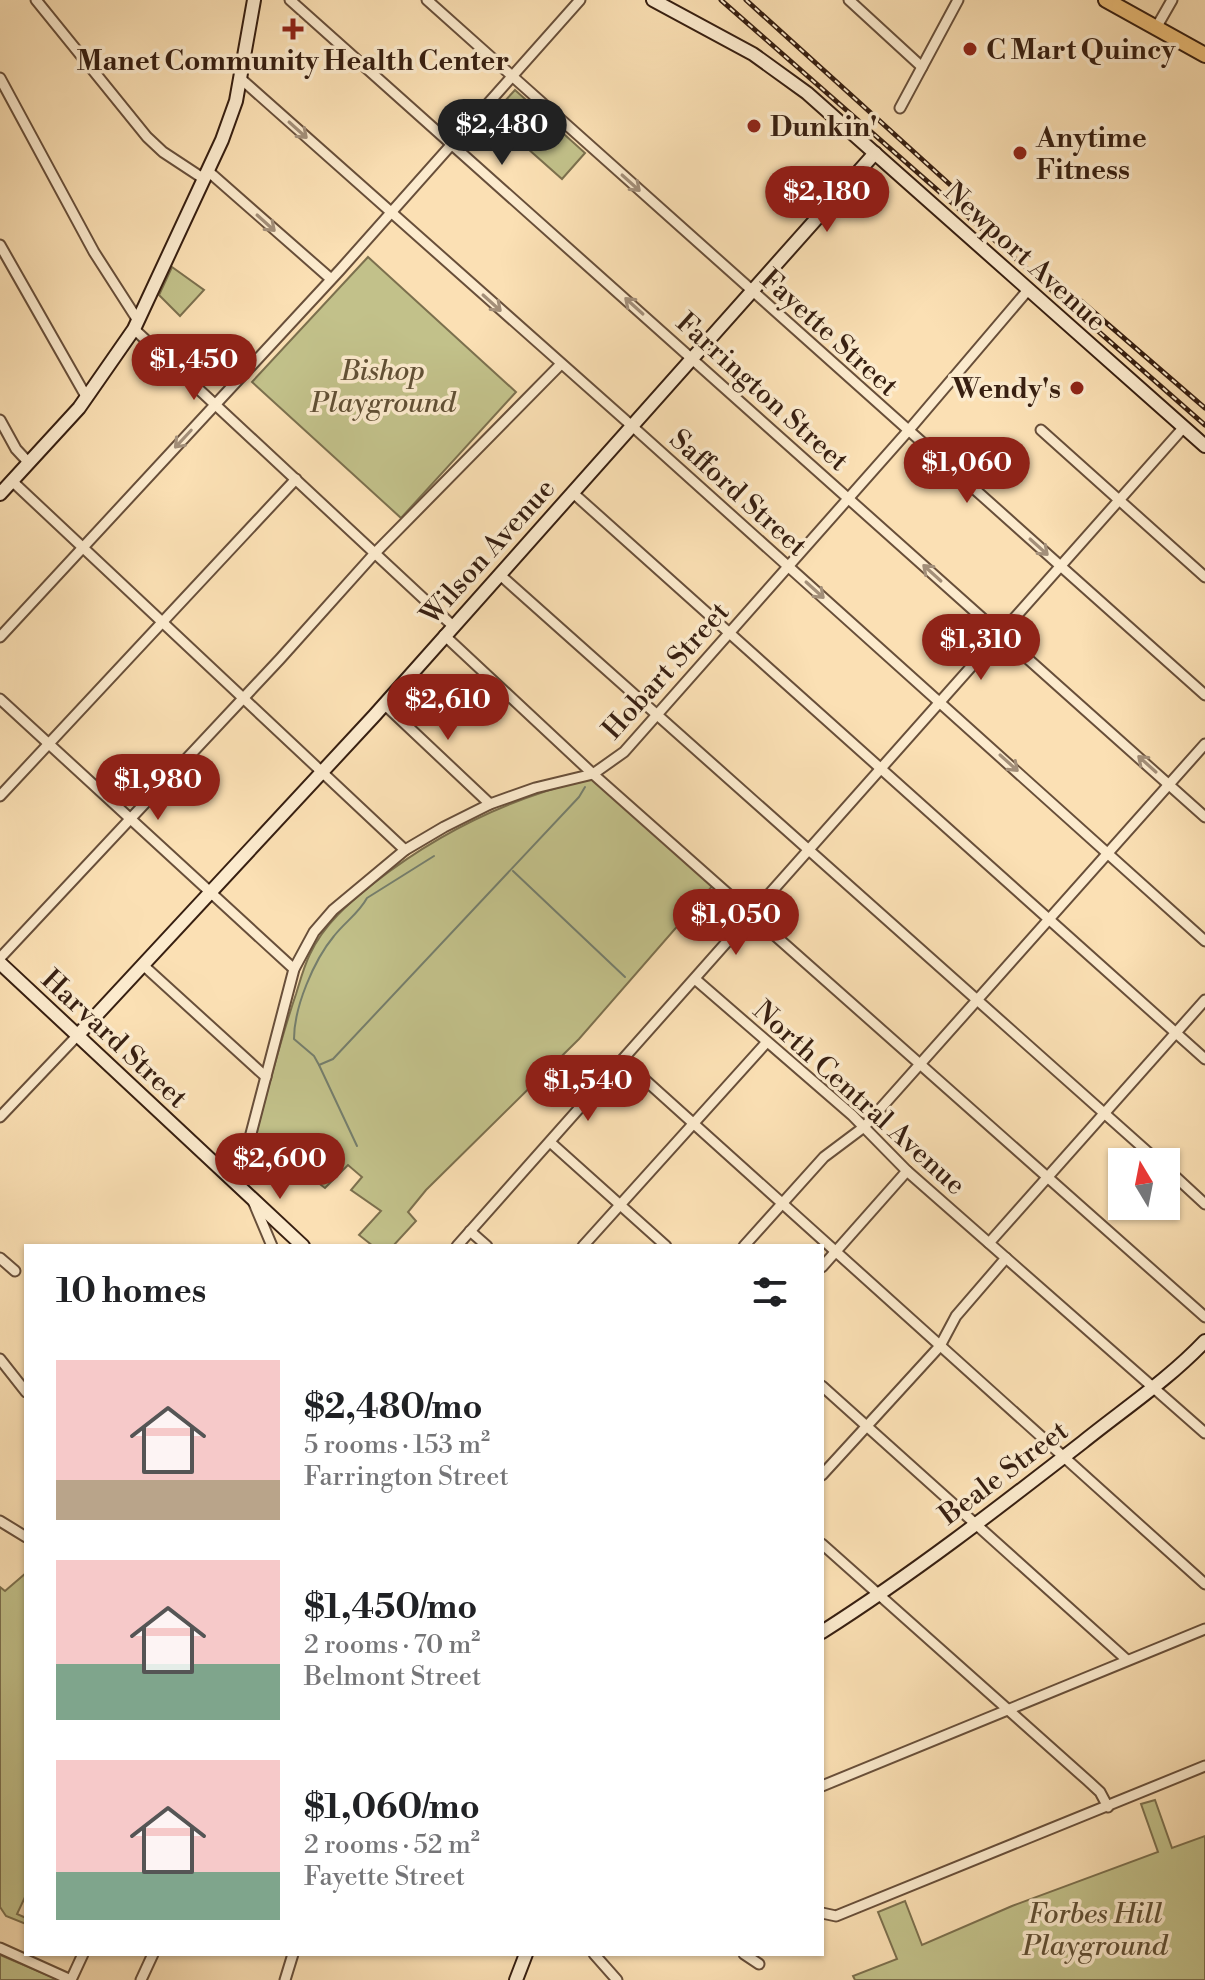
<!DOCTYPE html>
<html lang="en">
<head>
<meta charset="utf-8">
<style>
  :root { --surface:#fff; --page:#f6f6f6; --text:#202124; --muted:#757577; --accent:#8f2418 }
  body { margin:0; font-family:"Libre Bodoni",serif; background:var(--page); color:var(--text); height:100vh; display:flex; flex-direction:column; font-size:30px; white-space:nowrap }
  * { box-sizing:border-box; margin:0 }
  p { font-size:26px; color:var(--muted) }
  .icon { flex:none; width:44px; height:44px; fill:none; stroke:currentColor; stroke-width:2; stroke-linecap:round; stroke-linejoin:round }
  .map { position:relative; flex:1; overflow:hidden }
  .sheet { position:absolute; left:24px; top:1244px; width:800px; height:712px; display:flex; flex-direction:column; background:var(--surface); border-radius:0px; box-shadow:0 2px 6px #0004 }
  .sheet>* { flex:none }
  .needle { width:52px; rotate:350deg }
  .buttons { position:absolute; left:1108px; top:1148px; display:grid; gap:16px }
  .buttons a { display:grid; place-items:center; width:72px; height:72px; border-radius:0px; background:var(--surface); box-shadow:0 2px 6px #0004; font-size:40px }
  .price { position:absolute; translate:-50% -68px; padding:0 18px; border-radius:28px; background:var(--accent); color:#fff; font-size:26px; line-height:52px; filter:drop-shadow(0 2px 4px #0008) }
  .price::after { content:''; position:absolute; left:50%; top:48px; width:24px; height:18px; margin-left:-12px; background:inherit; clip-path:polygon(0 0,100% 0,50% 100%) }
  .price.on { background:#222; color:#fff }
  ul { padding:0; list-style:none }
  li { display:flex; align-items:center; gap:24px; height:200px; padding:0 32px }
  li span { display:grid; place-items:center; flex:none; width:224px; height:160px; border-radius:0px; color:#555 }
  li>.icon { margin-inline-start:auto }
  span .icon { width:96px; height:96px; fill:#fffc; stroke-width:1 }
  li b { font-size:34px }
  h2 { display:flex; justify-content:space-between; align-items:center; height:96px; padding:0 32px; font-size:34px }
  .map>svg:first-child { display:block }
</style>
</head>
<body>
<div class="map">
<svg width="1205" height="1980" viewBox="0 0 1205 1980">
  <rect width="100%" height="100%" fill="#fbe0b4"/>
  <filter id="stains"><feTurbulence type="fractalNoise" baseFrequency=".0025" numOctaves="4"/><feColorMatrix values="0 0 0 0 .2 0 0 0 0 .09 0 0 0 0 .02 0 0 0 .5 -.17"/></filter>
  <radialGradient id="worn" r=".72"><stop offset=".6" stop-color="#630" stop-opacity="0"/><stop offset="1" stop-color="#630" stop-opacity=".3"/></radialGradient>
  <g fill="#c2c18a" stroke="#7c704e" stroke-width="2">
    <polygon points="515,90 585,153 562,179 491,116"/>
    <polygon points="368,257 516,392 401,518 252,382"/>
    <polygon points="172,267 204,290 180,316 159,295"/>
    <path d="M585,780h16l114,103 -136,156 -153,151 -18,22 8,9 -23,25h-20l-14,-11 22,-24 -30,-21 11,-13 -14,-12 -23,23 -46,-35 -6,6 -20,-13c13,-51 26,-102 43,-152 4,-13 8,-28 14,-40 14,-30 39,-51 64,-71 64,-50 134,-84 211,-103z"/>
    <polygon points="26,1573 26,1895 17,1914 26,1918 26,1924 6,1916 0,1907 0,1587 5,1591"/>
    <polygon points="1155,1800 1172,1848 1205,1836 1205,1980 855,1980 853,1976 897,1959 878,1912 905,1901 922,1945 1012,1906 1158,1852 1141,1804"/>
    <polygon points="0,1955 59,1980 0,1980"/>
  </g>
  <g fill="none" stroke-linecap="round" stroke-linejoin="round">
    <g stroke="#757e6c" stroke-width="2">
      <path d="M434,856l-67,42c-8,15 -22,24 -33,38 -20,24 -40,71 -40,103l20,17 5,9 14,-6 246,-262 6,-10"/>
      <polyline points="513,871 625,977"/>
      <polyline points="319,1065 357,1146"/>
    </g>
    <g stroke="#684f3a" stroke-width="13">
      <g id="street">
        <polyline points="36,0 147,137 163,152 204,179"/>
        <polyline points="290,0 1205,817"/>
        <polyline points="427,0 1205,695"/>
        <polyline points="849,0 922,67"/>
        <polyline points="1156,28 1172,0"/>
        <polyline points="0,78 94,252 137,319"/>
        <polyline points="240,78 632,426 1205,941"/>
        <polyline points="900,108 958,0"/>
        <polyline points="208,171 331,279"/>
        <polyline points="0,245 87,398"/>
        <polyline points="134,329 453,626"/>
        <polyline points="0,420 16,449 29,463"/>
        <polyline points="1041,430 1205,577"/>
        <polyline points="12,481 405,850"/>
        <polyline points="572,492 1205,1059"/>
        <polyline points="499,574 1159,1162"/>
        <polyline points="444,635 593,774 1205,1317"/>
        <polyline points="0,637 340,270 580,0"/>
        <polyline points="0,699 294,969"/>
        <polyline points="384,704 490,804"/>
        <polyline points="0,796 296,479"/>
        <polyline points="0,958 280,659 375,553 561,364"/>
        <polyline points="143,965 266,1077"/>
        <polyline points="695,979 852,1115 907,1171 1205,1433"/>
        <polyline points="623,1060 1205,1584"/>
        <polyline points="0,1117 77,1036"/>
        <polyline points="550,1142 666,1246"/>
        <polyline points="1166,1168 1205,1204"/>
        <polyline points="234,1181 241,1172 294,969 314,932 333,910 405,850 444,827 490,804 535,788 593,774 624,752 908,431 1028,290"/>
        <polyline points="253,1201 272,1246"/>
        <polyline points="470,1231 487,1246"/>
        <polyline points="989,1243 1205,1000"/>
        <polyline points="457,1246 1184,427"/>
        <polyline points="583,1246 766,1043"/>
        <polyline points="744,1246 824,1157 864,1127 1205,744"/>
        <polyline points="0,1258 15,1271"/>
        <polyline points="822,1267 907,1171"/>
        <polyline points="0,1359 26,1392"/>
        <polyline points="822,1386 1127,1660"/>
        <polyline points="822,1475 940,1346 956,1316 1006,1258"/>
        <polyline points="0,1521 26,1537"/>
        <polyline points="822,1544 1087,1780 1100,1792 1108,1807"/>
        <polyline points="822,1786 1205,1629"/>
        <polyline points="822,1913 836,1916 1205,1766"/>
        <polyline points="0,1948 71,1980"/>
        <polyline points="594,1954 617,1980"/>
        <polyline points="744,1954 759,1964"/>
        <polyline points="71,1980 83,1954"/>
        <polyline points="141,1980 153,1954"/>
        <polyline points="285,1980 293,1954"/>
      </g>
    </g>
    <g stroke="#371f11" stroke-width="16">
      <g id="secondary">
        <polyline points="653,0 753,54 807,93 1205,446"/>
        <polyline points="0,494 79,408 134,329 222,140 236,101 254,0"/>
        <polyline points="0,963 303,1246"/>
        <polyline points="77,1036 374,716 875,153"/>
        <path d="M822,1632c91,-58 176,-124 261,-190 41,-33 86,-63 122,-101"/>
        <polyline points="516,1980 526,1954"/>
      </g>
    </g>
    <g stroke="#371f11" stroke-width="18">
      <polyline id="primary" points="1106,0 1205,55"/>
    </g>
    <use href="#street" stroke="#fcebce" stroke-width="9"/>
    <use href="#secondary" stroke="#fcebce" stroke-width="12"/>
    <use href="#primary" stroke="#eec07a" stroke-width="14"/>
    <g stroke="#371f11" stroke-width="5">
      <g id="rail">
        <polyline points="721,0 1205,425"/>
        <polyline points="746,0 967,200"/>
        <polyline points="1081,301 1205,408"/>
      </g>
    </g>
    <use href="#rail" stroke="#fcebce" stroke-width="2" stroke-dasharray="6" stroke-linecap="butt"/>
  </g>
  <defs><path id="oneway-shaft" d="M-6 0H5M1.5-3L5.5 0L1.5 3" fill="none" stroke-width="1.6" stroke-linecap="round" stroke-linejoin="round" transform="scale(2)"/></defs>
  <g stroke="#a38f79">
    <use href="#oneway-shaft" transform="translate(298 130) rotate(42)"/>
    <use href="#oneway-shaft" transform="translate(631 183) rotate(42)"/>
    <use href="#oneway-shaft" transform="translate(266 223) rotate(42)"/>
    <use href="#oneway-shaft" transform="translate(492 303) rotate(42)"/>
    <use href="#oneway-shaft" transform="translate(634 306) rotate(-138)"/>
    <use href="#oneway-shaft" transform="translate(183 439) rotate(133)"/>
    <use href="#oneway-shaft" transform="translate(1039 547) rotate(42)"/>
    <use href="#oneway-shaft" transform="translate(932 573) rotate(-138)"/>
    <use href="#oneway-shaft" transform="translate(815 590) rotate(42)"/>
    <use href="#oneway-shaft" transform="translate(1009 763) rotate(42)"/>
    <use href="#oneway-shaft" transform="translate(1147 764) rotate(-138)"/>
  </g>
  <g fill="#8f2418" stroke="#fcebce" stroke-width="3">
    <path d="M289 17h8v8h8v8h-8v8h-8v-8h-8v-8h8z"/>
    <circle cx="970" cy="49" r="8"/>
    <circle cx="754" cy="126" r="8"/>
    <circle cx="1020" cy="153" r="8"/>
    <circle cx="1077" cy="388" r="8"/>
  </g>
  <g text-anchor="middle" stroke-width="7" stroke-linejoin="round" paint-order="stroke">
    <g font-size="28" font-weight="bold" fill="#371f11" stroke="#fcebce" text-anchor="start">
      <text x="986" y="59">C Mart Quincy</text>
      <text x="293" y="70" text-anchor="middle">Manet Community Health Center</text>
      <text x="770" y="136">Dunkin'</text>
      <text x="1036" y="147">Anytime<tspan x="1036" dy="32">Fitness</tspan></text>
      <text x="1061" y="398" text-anchor="end">Wendy's</text>
    </g>
    <g font-size="28" fill="#371f11" stroke="#fcebce">
      <text transform="translate(1026 256) rotate(42)" y="10">Newport Avenue</text>
      <text transform="translate(830 332) rotate(42)" y="10">Fayette Street</text>
      <text transform="translate(763 391) rotate(42)" y="10">Farrington Street</text>
      <text transform="translate(739 492) rotate(42)" y="10">Safford Street</text>
      <text transform="translate(487 551) rotate(-48)" y="10">Wilson Avenue</text>
      <text transform="translate(665 670) rotate(-48)" y="10">Hobart Street</text>
      <text transform="translate(115 1038) rotate(43)" y="10">Harvard Street</text>
      <text transform="translate(860 1097) rotate(42)" y="10">North Central Avenue</text>
      <text transform="translate(1003 1472) rotate(-37)" y="10">Beale Street</text>
    </g>
    <g font-size="28" font-style="italic" fill="#615035" stroke="#fcebce">
      <text x="383" y="380">Bishop<tspan x="383" dy="32">Playground</tspan></text>
      <text x="1095" y="1923">Forbes Hill<tspan x="1095" dy="32">Playground</tspan></text>
    </g>
  </g>
  <rect width="100%" height="100%" filter="url(#stains)"/>
  <rect width="100%" height="100%" fill="url(#worn)"/>
</svg>
<div class="buttons">
<a><svg class="needle" viewBox="-14 -14 28 28"><path d="M0-13l5 13h-10z" fill="#e53935"/><path d="M0 13l5-13h-10z" fill="#757577"/></svg></a>
</div>
<b class="price on" style="left:502px;top:167px">$2,480</b>
<b class="price" style="left:827px;top:234px">$2,180</b>
<b class="price" style="left:194px;top:402px">$1,450</b>
<b class="price" style="left:967px;top:505px">$1,060</b>
<b class="price" style="left:981px;top:682px">$1,310</b>
<b class="price" style="left:448px;top:742px">$2,610</b>
<b class="price" style="left:158px;top:822px">$1,980</b>
<b class="price" style="left:736px;top:957px">$1,050</b>
<b class="price" style="left:588px;top:1123px">$1,540</b>
<b class="price" style="left:280px;top:1201px">$2,600</b>
<section class="sheet">
<h2>10 homes<svg class="icon" aria-label="filters" viewBox="0 0 24 24"><path d="M4 7h16M4 17h16"/><circle cx="9" cy="7" r="2"/><circle cx="15" cy="17" r="2"/></svg></h2>
<ul>
<li><span style="background:linear-gradient(#f6c9c9 75%,#b9a48a 0)"><svg class="icon" aria-label="home" viewBox="0 0 24 24"><path d="M3 11l9-7 9 7M6 9v11h12V9"/></svg></span><div><b>$2,480/mo</b><p>5 rooms · 153 m²</p><p>Farrington Street</p></div></li>
<li><span style="background:linear-gradient(#f6c9c9 65%,#7fa58c 0)"><svg class="icon" aria-label="home" viewBox="0 0 24 24"><path d="M3 11l9-7 9 7M6 9v11h12V9"/></svg></span><div><b>$1,450/mo</b><p>2 rooms · 70 m²</p><p>Belmont Street</p></div></li>
<li><span style="background:linear-gradient(#f6c9c9 70%,#7fa58c 0)"><svg class="icon" aria-label="home" viewBox="0 0 24 24"><path d="M3 11l9-7 9 7M6 9v11h12V9"/></svg></span><div><b>$1,060/mo</b><p>2 rooms · 52 m²</p><p>Fayette Street</p></div></li>
</ul>
</section>
</div>
</body>
</html>
